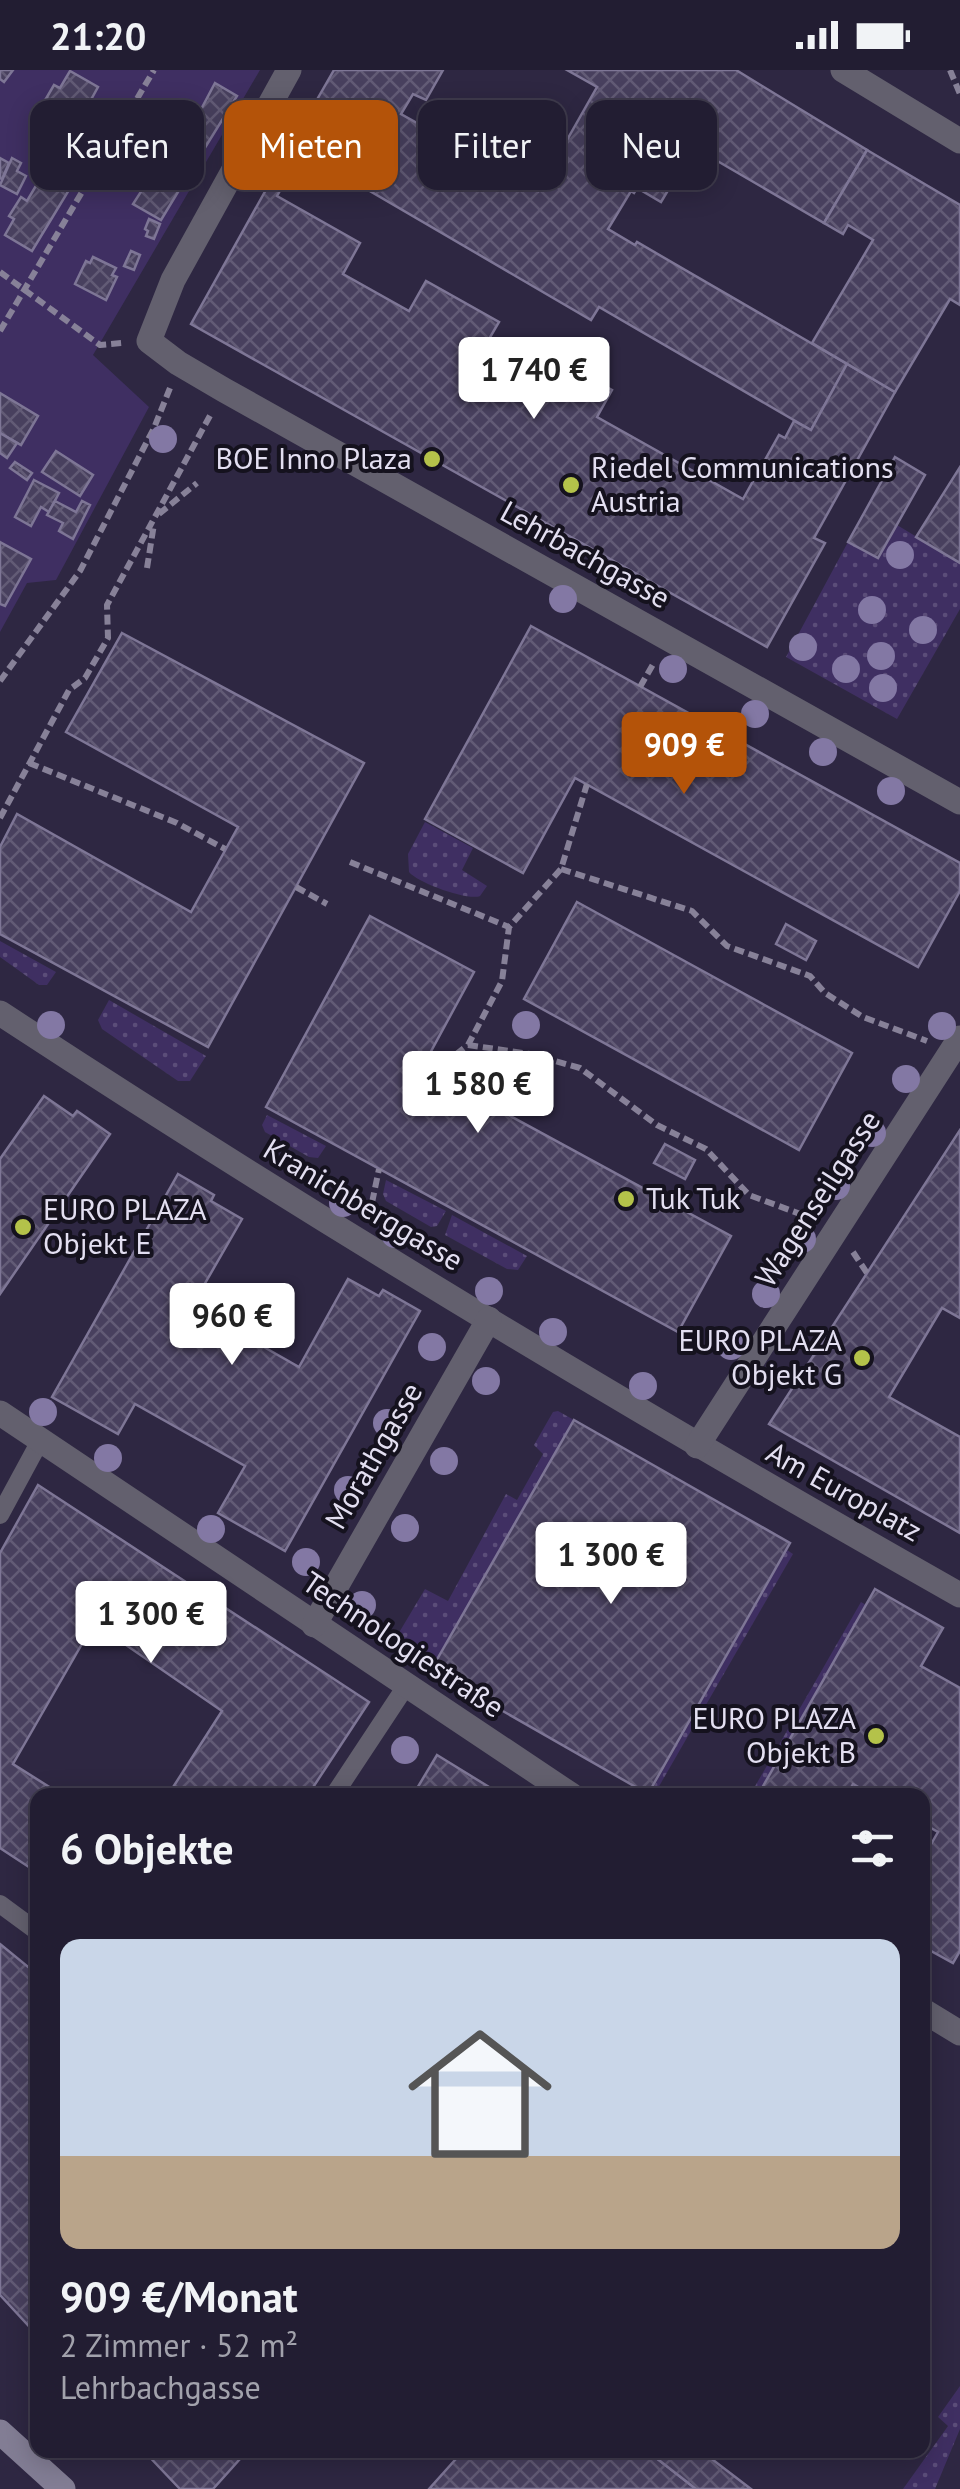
<!DOCTYPE html>
<html lang="de">
<head>
<meta charset="utf-8">
<style>
  :root { --surface:#221d32; --page:#2a263a; --text:#f1f3f6; --muted:#a2a2ac; --line:#3f3b4d; --accent:#b45309 }
  body { margin:0; font-family:"PT Sans",sans-serif; background:var(--page); color:var(--text); height:100vh; display:flex; flex-direction:column; font-size:38px; white-space:nowrap }
  * { box-sizing:border-box; margin:0 }
  p { font-size:32px; color:var(--muted) }
  .icon { flex:none; width:55px; height:55px; fill:none; stroke:currentColor; stroke-width:2; stroke-linecap:round; stroke-linejoin:round }
  .map { position:relative; flex:1; overflow:hidden }
  .sheet { position:absolute; left:30px; top:1718px; width:900px; height:670px; display:flex; flex-direction:column; background:var(--surface); border-radius:20px; box-shadow:0 5px 25px #0003,0 0 0 2px var(--line) }
  .sheet>* { flex:none }
  .banner { position:absolute; left:30px; top:30px; width:900px; height:90px; display:flex; gap:20px }
  .price { position:absolute; translate:-50% -85px; padding:0 22px; border-radius:10px; background:#fff; color:#222; font-size:32px; line-height:65px; filter:drop-shadow(0 2px 5px #0008) }
  .price::after { content:''; position:absolute; left:50%; top:60px; width:30px; height:22px; margin-left:-15px; background:inherit; clip-path:polygon(0 0,100% 0,50% 100%) }
  .price.current { background:var(--accent); color:#fff }
  ul { padding:0; list-style:none }
  li { display:grid; align-content:center; gap:20px; height:530px; padding:0 30px }
  li+li { border-top:2px solid var(--line) }
  li span { display:grid; place-items:center; height:310px; border-radius:20px; color:#555 }
  li>.icon { margin-inline-start:auto }
  span .icon { width:180px; height:180px; fill:#fffc; stroke-width:1 }
  li b { font-size:42px }
  h2 { display:flex; justify-content:space-between; align-items:center; height:120px; padding:0 30px; font-size:42px }
  .pill { padding:0 35px; border-radius:20px; background:var(--surface); box-shadow:0 5px 25px #0003,0 0 0 2px var(--line); font-size:35px; line-height:90px }
  .pill.current { background:var(--accent); color:#fff }
  .status { display:flex; justify-content:space-between; align-items:center; height:70px; padding:0 50px; background:var(--surface); direction:ltr }
  .status svg { height:28px; fill:currentColor }
  .map>svg:first-child { display:block }
</style>
</head>
<body>
<div class="status"><b>21:20</b><svg viewBox="0 0 49 12"><path d="M0 12V9h3v3zM5 12V6h3v6zM10 12V3h3v9zM15 12V0h3v12zM26 1h20v11H26zM47 4h2v5h-2z"/></svg></div>
<div class="map">
<svg width="960" height="2419" viewBox="0 0 960 2419">
  <defs>
    <pattern id="grass-dots" width="8" height="8" patternUnits="userSpaceOnUse" patternTransform="scale(2.5)"><rect width="8" height="8" fill="#3f2f62"/><path d="M2 2h.1M6 6h.1" fill="none" stroke="#5b4d79" stroke-width="1.8" stroke-linecap="round"/></pattern>
    <pattern id="building-cross-hatch" width="8" height="8" patternUnits="userSpaceOnUse" patternTransform="scale(2.5)"><rect width="8" height="8" fill="#48405e"/><path d="M0 0l8 8M0 8l8-8" fill="none" stroke="#625b76"/></pattern>
  </defs>
  <rect width="100%" height="100%" fill="#2e2742"/>
  <g fill="url(#grass-dots)">
    <polygon points="897,455 960,493 960,539 897,649 786,587 848,472 879,488"/>
    <path d="M425,752l48,26 -11,22 25,16 -7,10c-12,5 -62,-13 -71,-24l-1,-18z"/>
    <polygon points="0,871 56,902 47,915 39,915 0,887"/>
    <polygon points="109,930 206,986 190,1011 178,1011 102,959 98,950"/>
    <polygon points="267,1045 326,1076 318,1088 309,1087 265,1062 262,1055"/>
    <polygon points="386,1110 446,1141 437,1156 431,1157 386,1131 383,1124"/>
    <polygon points="452,1145 527,1186 518,1200 507,1199 445,1165"/>
    <polygon points="558,1341 574,1350 431,1600 396,1579 394,1571 425,1519 448,1531 506,1424 517,1430 543,1384 534,1375 553,1342"/>
    <polygon points="787,1480 793,1484 654,1725 649,1725"/>
    <polygon points="861,1532 866,1535 758,1725 750,1725"/>
    <polygon points="960,2316 960,2359 935,2419 903,2419 948,2356 938,2347"/>
  </g>
  <polygon fill="#3f2f62" points="0,0 260,0 93,285 149,337 56,510 27,513 0,562"/>
  <g fill="url(#building-cross-hatch)" stroke="#7e7696" stroke-width="2.5">
    <polygon points="0,0 13,0 4,12 0,9"/>
    <polygon points="334,0 443,0 426,30 413,24 401,44 538,121 597,17 567,0 736,0 867,80 824,153 664,60 642,98 670,117 661,132 637,118 634,123 631,121 608,159 635,175 637,172 847,294 811,360 599,237 591,250 291,75"/>
    <polygon points="70,1 98,17 77,55 62,47 50,68 30,56 54,15 60,18"/>
    <polygon points="215,13 237,26 198,89 180,79"/>
    <polygon points="132,53 152,63 148,70 129,60"/>
    <polygon points="150,75 163,83 156,96 142,88"/>
    <polygon points="174,75 198,89 161,150 133,134 146,114 155,119 170,94 164,90"/>
    <polygon points="291,75 302,82 277,126 360,173 343,204 409,241 426,211 499,252 482,281 513,298 527,273 612,320 597,347 743,429 779,365 785,368 794,351 811,360 847,294 895,322 814,468 825,473 767,577 191,254"/>
    <polygon points="867,80 960,135 960,235 950,229 895,322 812,273 873,170 848,155 843,164 824,153"/>
    <polygon points="0,88 9,93 2,109 0,108"/>
    <polygon points="12,88 21,93 17,101 26,106 17,124 0,115"/>
    <polygon points="55,105 72,115 32,181 5,165 14,149 9,146 21,127 27,131 37,114 46,119"/>
    <polygon points="149,149 160,154 154,169 146,166 148,161 145,159"/>
    <polygon points="131,181 140,185 134,200 124,196"/>
    <polygon points="93,187 116,198 112,205 117,207 106,230 75,214 86,191 90,193"/>
    <polygon points="0,323 38,346 21,375 0,363"/>
    <polygon points="0,363 17,373 7,388 0,383"/>
    <polygon points="56,381 93,405 80,426 42,402"/>
    <polygon points="895,387 925,405 878,488 848,472"/>
    <polygon points="15,392 32,403 27,410 10,398"/>
    <polygon points="960,397 960,493 916,467"/>
    <polygon points="34,410 59,423 49,442 41,437 31,456 15,447"/>
    <polygon points="55,431 76,442 82,431 90,435 73,469 59,461 63,453 47,445"/>
    <polygon points="0,472 31,489 5,536 0,534"/>
    <polygon points="531,556 960,793 960,821 918,897 575,708 523,803 425,749"/>
    <polygon points="122,563 364,693 208,977 0,864 0,777 17,744 191,842 238,757 66,662"/>
    <polygon points="577,832 852,983 799,1080 524,929"/>
    <polygon points="370,846 474,902 422,998 731,1166 678,1262 266,1037"/>
    <polygon points="786,854 816,871 806,890 776,874"/>
    <polygon points="44,1026 73,1046 77,1041 110,1064 0,1224 0,1089"/>
    <polygon points="960,1060 960,1248 942,1238 889,1327 960,1367 960,1463 769,1354"/>
    <polygon points="665,1074 695,1090 685,1109 654,1093"/>
    <polygon points="178,1104 214,1125 211,1131 242,1149 192,1236 299,1297 348,1209 379,1226 383,1220 420,1241 285,1481 218,1443 245,1396 135,1334 118,1364 52,1327"/>
    <polygon points="574,1350 790,1473 648,1724 431,1600"/>
    <polygon points="38,1415 369,1632 308,1725 168,1725 222,1641 94,1553 13,1694 62,1725 38,1725 38,1803 0,1778 0,1483"/>
    <polygon points="875,1519 943,1558 921,1596 960,1618 960,1881 953,1893 922,1876 922,1790 938,1762 922,1753 922,1725 872,1725 853,1714 847,1725 758,1725"/>
    <polygon points="437,1685 502,1725 413,1725"/>
    <polygon points="0,1874 38,1905 38,2266 0,2225"/>
    <polygon points="143,2380 248,2380 213,2419 180,2419"/>
    <polygon points="464,2380 646,2380 696,2419 429,2419"/>
    <polygon points="646,2380 700,2380 751,2419 696,2419"/>
  </g>
  <g fill="none" stroke-linecap="round" stroke-linejoin="round">
    <g stroke="#878198" stroke-width="6" stroke-dasharray="10 5" stroke-linecap="butt">
      <polyline points="950,0 960,24"/>
      <polyline points="0,202 100,275 122,273"/>
      <polyline points="0,261 154,0"/>
      <polyline points="159,444 197,413"/>
      <polyline points="147,498 154,454"/>
      <polyline points="0,611 80,501 154,358 170,318"/>
      <polyline points="640,617 655,591"/>
      <polyline points="29,693 177,753 225,779"/>
      <polyline points="0,748 69,620 85,608 108,568 107,535 212,342"/>
      <polyline points="350,792 509,857"/>
      <polyline points="561,799 692,841 727,876 810,906 825,923 863,947 927,971"/>
      <polyline points="296,817 327,834"/>
      <polyline points="468,975 530,984 580,998 657,1055 706,1079 749,1125 811,1148"/>
      <polyline points="432,1003 468,975 502,911 509,857 561,799 587,714"/>
      <polyline points="369,1147 379,1099"/>
      <polyline points="853,1182 867,1203"/>
    </g>
    <g stroke="#63606e" stroke-width="18">
      <polyline points="0,1445 40,1371"/>
      <polyline points="334,1725 406,1616"/>
      <polyline points="0,1834 38,1862"/>
    </g>
    <g stroke="#63606e" stroke-width="25">
      <polyline points="289,0 173,210 149,271 178,293 224,320 960,732"/>
      <polyline points="843,0 960,71"/>
      <path d="M0,943c313,205 634,398 960,582"/>
      <polyline points="0,1343 571,1725"/>
      <polyline points="697,1376 960,968"/>
      <polyline points="314,1555 489,1249"/>
      <polyline points="922,1940 960,1963"/>
    </g>
    <polyline stroke="#827d94" stroke-width="25" points="0,2362 63,2419"/>
  </g>
  <g fill="#8378a4">
    <circle cx="163" cy="369" r="14"/>
    <circle cx="900" cy="485" r="14"/>
    <circle cx="563" cy="529" r="14"/>
    <circle cx="872" cy="540" r="14"/>
    <circle cx="923" cy="560" r="14"/>
    <circle cx="803" cy="577" r="14"/>
    <circle cx="881" cy="586" r="14"/>
    <circle cx="673" cy="599" r="14"/>
    <circle cx="846" cy="599" r="14"/>
    <circle cx="883" cy="618" r="14"/>
    <circle cx="755" cy="644" r="14"/>
    <circle cx="823" cy="682" r="14"/>
    <circle cx="891" cy="721" r="14"/>
    <circle cx="51" cy="955" r="14"/>
    <circle cx="526" cy="955" r="14"/>
    <circle cx="942" cy="956" r="14"/>
    <circle cx="906" cy="1009" r="14"/>
    <circle cx="872" cy="1063" r="14"/>
    <circle cx="836" cy="1116" r="14"/>
    <circle cx="343" cy="1133" r="14"/>
    <circle cx="395" cy="1164" r="14"/>
    <circle cx="802" cy="1169" r="14"/>
    <circle cx="489" cy="1221" r="14"/>
    <circle cx="766" cy="1224" r="14"/>
    <circle cx="553" cy="1262" r="14"/>
    <circle cx="731" cy="1276" r="14"/>
    <circle cx="432" cy="1277" r="14"/>
    <circle cx="486" cy="1311" r="14"/>
    <circle cx="643" cy="1316" r="14"/>
    <circle cx="43" cy="1342" r="14"/>
    <circle cx="387" cy="1353" r="14"/>
    <circle cx="108" cy="1388" r="14"/>
    <circle cx="444" cy="1391" r="14"/>
    <circle cx="348" cy="1420" r="14"/>
    <circle cx="405" cy="1458" r="14"/>
    <circle cx="211" cy="1459" r="14"/>
    <circle cx="306" cy="1492" r="14"/>
    <circle cx="362" cy="1535" r="14"/>
    <circle cx="405" cy="1680" r="14"/>
  </g>
  <g fill="#b4c24a" stroke="#15121e" stroke-width="4">
    <circle cx="432" cy="389" r="10"/>
    <circle cx="571" cy="415" r="10"/>
    <circle cx="626" cy="1129" r="10"/>
    <circle cx="23" cy="1157" r="10"/>
    <circle cx="862" cy="1288" r="10"/>
    <circle cx="876" cy="1666" r="10"/>
  </g>
  <g text-anchor="middle" stroke-width="8" stroke-linejoin="round" paint-order="stroke">
    <g font-size="30" fill="#e3dff1" stroke="#15121e" text-anchor="end">
      <text x="412" y="399">BOE Inno Plaza</text>
      <text x="591" y="408" text-anchor="start">Riedel Communications<tspan x="591" dy="34">Austria</tspan></text>
      <text x="646" y="1139" text-anchor="start">Tuk Tuk</text>
      <text x="43" y="1150" text-anchor="start">EURO PLAZA<tspan x="43" dy="34">Objekt E</tspan></text>
      <text x="842" y="1281">EURO PLAZA<tspan x="842" dy="34">Objekt G</tspan></text>
      <text x="856" y="1659">EURO PLAZA<tspan x="856" dy="34">Objekt B</tspan></text>
    </g>
    <g font-size="30" fill="#e3dff1" stroke="#15121e">
      <text transform="translate(585 485) rotate(29)" y="10">Lehrbachgasse</text>
      <text transform="translate(818 1129) rotate(-57)" y="10">Wagenseilgasse</text>
      <text transform="translate(363 1135) rotate(31)" y="10">Kranichberggasse</text>
      <text transform="translate(374 1386) rotate(-60)" y="10">Morathgasse</text>
      <text transform="translate(844 1422) rotate(29)" y="10">Am Europlatz</text>
      <text transform="translate(403 1575) rotate(34)" y="10">Technologiestraße</text>
    </g>
  </g>
</svg>
<b class="price" style="left:534px;top:352px">1 740 €</b>
<b class="price current" style="left:684px;top:727px">909 €</b>
<b class="price" style="left:478px;top:1066px">1 580 €</b>
<b class="price" style="left:232px;top:1298px">960 €</b>
<b class="price" style="left:611px;top:1537px">1 300 €</b>
<b class="price" style="left:151px;top:1596px">1 300 €</b>
<div class="banner">
<a class="pill">Kaufen</a>
<a class="pill current">Mieten</a>
<a class="pill">Filter</a>
<a class="pill">Neu</a>
</div>
<section class="sheet">
<h2>6 Objekte<svg class="icon" aria-label="filters" viewBox="0 0 24 24"><path d="M4 7h16M4 17h16"/><circle cx="9" cy="7" r="2"/><circle cx="15" cy="17" r="2"/></svg></h2>
<ul>
<li><span style="background:linear-gradient(#c9d6e8 70%,#b9a48a 0)"><svg class="icon" aria-label="home" viewBox="0 0 24 24"><path d="M3 11l9-7 9 7M6 9v11h12V9"/></svg></span><div><b>909 €/Monat</b><p>2 Zimmer · 52 m²</p><p>Lehrbachgasse</p></div></li>
</ul>
</section>
</div>
</body>
</html>
